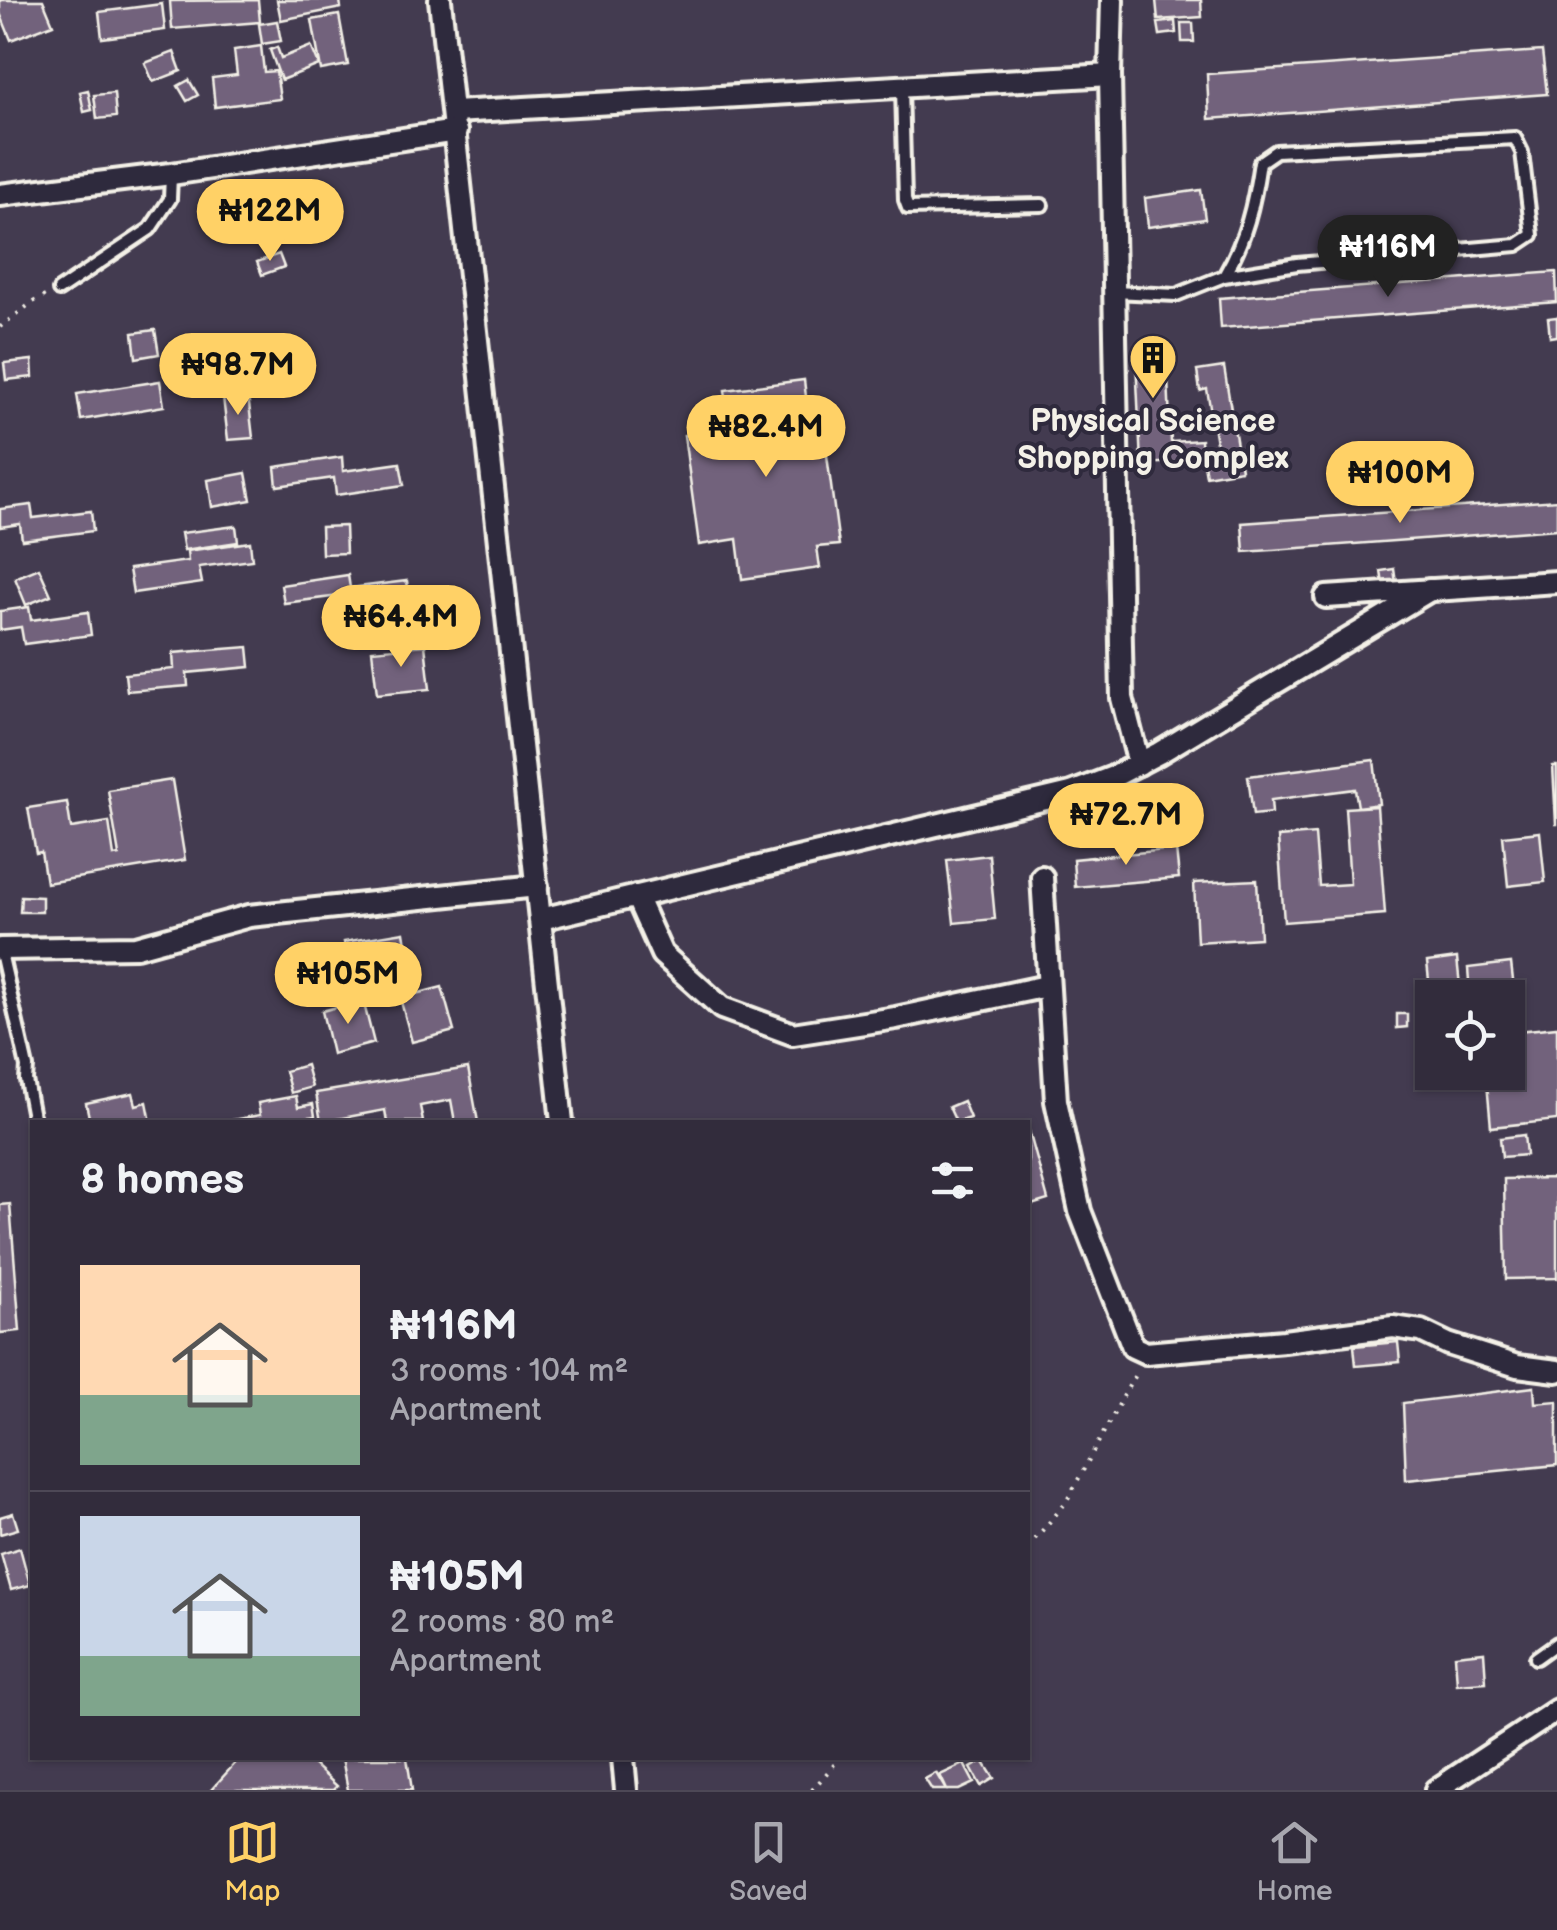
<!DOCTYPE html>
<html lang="en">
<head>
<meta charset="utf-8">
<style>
  :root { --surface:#322c3c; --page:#3d3847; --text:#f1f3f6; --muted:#a8a7af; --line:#4d4856; --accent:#ffd166 }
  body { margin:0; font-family:"Balsamiq Sans",sans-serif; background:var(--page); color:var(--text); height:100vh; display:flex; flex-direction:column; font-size:38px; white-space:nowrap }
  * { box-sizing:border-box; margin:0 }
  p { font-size:32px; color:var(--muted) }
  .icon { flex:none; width:55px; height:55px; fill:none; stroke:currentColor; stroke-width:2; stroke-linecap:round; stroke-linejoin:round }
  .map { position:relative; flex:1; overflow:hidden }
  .panel { position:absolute; left:30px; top:1120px; width:1000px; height:640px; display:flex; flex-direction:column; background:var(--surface); border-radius:0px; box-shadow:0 2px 8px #0004,0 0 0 2px var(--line) }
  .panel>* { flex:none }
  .fabs { position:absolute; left:1415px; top:980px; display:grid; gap:20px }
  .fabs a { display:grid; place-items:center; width:110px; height:110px; border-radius:0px; background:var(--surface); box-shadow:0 2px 8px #0004,0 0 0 2px var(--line); font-size:50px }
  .price { position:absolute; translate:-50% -85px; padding:0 22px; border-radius:35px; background:var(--accent); color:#111; font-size:32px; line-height:65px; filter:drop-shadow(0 2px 5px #0008) }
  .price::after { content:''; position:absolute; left:50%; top:60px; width:30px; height:22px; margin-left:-15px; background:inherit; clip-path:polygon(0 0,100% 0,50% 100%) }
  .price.active { background:#222; color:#fff }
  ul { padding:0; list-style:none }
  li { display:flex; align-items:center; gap:30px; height:250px; padding:0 50px }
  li+li { border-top:2px solid var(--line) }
  li span { display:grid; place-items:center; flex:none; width:280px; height:200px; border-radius:0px; color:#555 }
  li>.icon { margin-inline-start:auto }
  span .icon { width:120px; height:120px; fill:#fffc; stroke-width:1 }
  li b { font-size:42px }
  h2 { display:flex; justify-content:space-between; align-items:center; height:120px; padding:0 50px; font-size:42px }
  .dock { display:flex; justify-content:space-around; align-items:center; height:140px; border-top:2px solid var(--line); background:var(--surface); font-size:28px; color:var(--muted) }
  .dock a { display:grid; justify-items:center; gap:5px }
  .dock .active { color:var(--accent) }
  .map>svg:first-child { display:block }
</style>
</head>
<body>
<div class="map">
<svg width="1557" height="1790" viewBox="0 0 1557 1790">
  <rect width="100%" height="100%" fill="#433b50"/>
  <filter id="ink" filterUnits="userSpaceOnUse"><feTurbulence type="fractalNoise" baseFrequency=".01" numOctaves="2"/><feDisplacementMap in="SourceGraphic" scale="20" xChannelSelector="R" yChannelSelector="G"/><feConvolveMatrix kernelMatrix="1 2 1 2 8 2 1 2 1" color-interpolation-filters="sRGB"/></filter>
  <g filter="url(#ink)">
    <g fill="#72627c" stroke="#f4f1e8" stroke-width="2.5">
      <polygon points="0,0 43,0 53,24 11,40 0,13"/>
      <polygon points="258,0 260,22 172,29 170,1"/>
      <polygon points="277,0 340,0 341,8 281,20"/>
      <polygon points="1156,0 1201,0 1202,17 1158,20"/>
      <polygon points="162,4 165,30 102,38 99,12"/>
      <polygon points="339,15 348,65 321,70 312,20"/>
      <polygon points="277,21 281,41 262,44 259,24"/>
      <polygon points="1175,21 1176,33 1160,35 1158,23"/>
      <polygon points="1181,23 1193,23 1194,42 1182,42"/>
      <polygon points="261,46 264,72 276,71 280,99 215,107 212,78 237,75 234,50"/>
      <polygon points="311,46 319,65 281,80 270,50 277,47 281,58"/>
      <polygon points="1542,51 1547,94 1209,119 1207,74"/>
      <polygon points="174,52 181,71 153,82 145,63"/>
      <polygon points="189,80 198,95 187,101 178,86"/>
      <polygon points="88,90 92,110 84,112 80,92"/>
      <polygon points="114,93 116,117 97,119 94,95"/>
      <polygon points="1201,190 1205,219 1148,227 1145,198"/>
      <polygon points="279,254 284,267 262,275 257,262"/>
      <polygon points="1556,272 1557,302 1221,328 1219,298"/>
      <polygon points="1557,317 1557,336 1550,337 1548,318"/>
      <polygon points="155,330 159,354 136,358 133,333"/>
      <polygon points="240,348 242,372 218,374 216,351"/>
      <polygon points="1167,358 1171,442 1201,440 1202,461 1141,464 1136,360"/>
      <polygon points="32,360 33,377 6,380 4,363"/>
      <polygon points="1224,367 1241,470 1206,476 1203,458 1218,455 1207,389 1200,391 1197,371"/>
      <polygon points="804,380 807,405 828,402 832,432 824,433 839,545 817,547 820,568 742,579 737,539 699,545 684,435 730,429 725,390"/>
      <polygon points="160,381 164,406 81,420 77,394"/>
      <polygon points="248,395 253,438 228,440 223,397"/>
      <polygon points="342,457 343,471 400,463 404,485 336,495 334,478 277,486 275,467"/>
      <polygon points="246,473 251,500 212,507 208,480"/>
      <polygon points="1557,500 1557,529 1244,552 1242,523"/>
      <polygon points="31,505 33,518 91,511 93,531 22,540 20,524 0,527 0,509"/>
      <polygon points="236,526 238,542 184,550 181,533"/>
      <polygon points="345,526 346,553 322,554 321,527"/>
      <polygon points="250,542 252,560 199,567 202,583 133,593 129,569 188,561 187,551"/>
      <polygon points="39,568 51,595 26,605 15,578"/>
      <polygon points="1394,569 1396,583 1383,585 1381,571"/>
      <polygon points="348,575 350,588 407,581 410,603 343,613 340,596 284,603 281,585"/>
      <polygon points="29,607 31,620 88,612 91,635 24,644 21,627 0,630 0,611"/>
      <polygon points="425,645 430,689 377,694 372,650"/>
      <polygon points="248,647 250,667 187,673 188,686 127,691 125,674 174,669 173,653"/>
      <polygon points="1374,760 1379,804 1358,807 1355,789 1271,800 1272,813 1253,815 1248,776"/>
      <polygon points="1553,766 1557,766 1557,824 1556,824"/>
      <polygon points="172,780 185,860 46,883 41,852 36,853 28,808 67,802 71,828 109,822 114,856 119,855 108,790"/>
      <polygon points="1377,806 1385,914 1284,922 1278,837 1315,834 1319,886 1350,884 1345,808"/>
      <polygon points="1540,832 1545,882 1508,886 1503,836"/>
      <polygon points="1176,849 1179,878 1075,887 1073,859"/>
      <polygon points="989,855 995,919 954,923 947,860"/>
      <polygon points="1257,880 1260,938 1197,942 1194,883"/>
      <polygon points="21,896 42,897 42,912 20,912"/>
      <polygon points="404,932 414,991 354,1001 344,942"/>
      <polygon points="1457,958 1461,995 1431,999 1427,962"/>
      <polygon points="1511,963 1514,989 1470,994 1468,968"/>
      <polygon points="442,987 454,1031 412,1042 400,998"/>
      <polygon points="363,1000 374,1043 332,1054 322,1011"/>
      <polygon points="1397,1014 1407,1014 1407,1027 1397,1028"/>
      <polygon points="1557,1027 1557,1120 1491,1127 1486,1072 1508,1072 1508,1032"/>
      <polygon points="306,1065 312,1087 291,1093 285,1071"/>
      <polygon points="468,1068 478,1122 455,1122 451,1100 420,1106 423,1122 387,1122 385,1110 321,1122 316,1093"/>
      <polygon points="133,1093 136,1105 147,1102 151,1122 90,1122 86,1103"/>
      <polygon points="296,1096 298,1107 313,1104 315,1116 277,1122 221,1122 260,1115 258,1103"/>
      <polygon points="963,1101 970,1118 956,1122 949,1107"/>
      <polygon points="1028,1127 1048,1200 1028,1206"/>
      <polygon points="1524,1135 1526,1155 1502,1157 1500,1138"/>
      <polygon points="1557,1178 1557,1278 1506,1279 1504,1179"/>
      <polygon points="10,1204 20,1331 0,1333 0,1205"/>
      <polygon points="1398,1342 1400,1362 1356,1366 1354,1346"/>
      <polygon points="1534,1387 1535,1403 1557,1401 1557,1465 1406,1480 1403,1403"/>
      <polygon points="13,1513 18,1529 0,1534 0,1517"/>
      <polygon points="20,1548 30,1585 11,1590 1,1554"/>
      <polygon points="1484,1652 1486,1682 1457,1684 1455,1655"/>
      <polygon points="240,1758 320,1758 314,1765 337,1786 333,1790 211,1790"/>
      <polygon points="342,1758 407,1758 412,1790 348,1790"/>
      <polygon points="983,1761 994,1778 981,1786 971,1768"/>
      <polygon points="964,1764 974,1783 959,1790 947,1790 940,1775"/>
      <polygon points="936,1773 946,1790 932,1790 925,1779"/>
    </g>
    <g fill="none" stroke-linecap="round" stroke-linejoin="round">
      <g stroke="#f4f1e8" stroke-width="18">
        <g id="lane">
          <polyline points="902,88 905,200 908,208 1042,205"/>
          <polyline points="59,290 150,229 170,199 171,175"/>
          <path d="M1114,292l62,3 48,-19 73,-12 220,-19 15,-10 -10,-83 -7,-14 -239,13 -16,11c-6,42 -14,77 -36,114"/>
          <polyline points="0,948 27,1067 26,1080 34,1122"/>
          <polyline points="1536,1658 1557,1643"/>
        </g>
      </g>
      <g stroke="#f4f1e8" stroke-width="28">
        <g id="street">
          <polyline points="440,0 562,1122"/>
          <polyline points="1112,0 1110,75 1122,698 1139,764"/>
          <polyline points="454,112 1110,75"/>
          <polyline points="0,195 171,174 456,131"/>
          <polyline points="1326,597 1557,582"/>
          <polyline points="1042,877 1056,1101 1080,1211 1133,1347 1146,1353 1284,1341 1393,1327 1421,1331 1448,1344 1517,1366 1557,1371"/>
          <polyline points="636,896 662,954 722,1008 793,1034 896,1018 1047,986"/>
          <polyline points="541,919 1071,793 1113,777 1159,753 1430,590"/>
          <polyline points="0,949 136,947 249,916 537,886"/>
          <polyline points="623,1758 626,1790"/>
          <polyline points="1436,1790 1557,1710"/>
        </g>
      </g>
      <g stroke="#f4f1e8" stroke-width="4" stroke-dasharray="2.5 8" stroke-linecap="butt">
        <polyline points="0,327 33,302 45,296"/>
        <polyline points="1028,1547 1065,1504 1137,1371"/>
        <polyline points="812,1790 840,1758"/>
      </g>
      <use href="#lane" stroke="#2f2a3d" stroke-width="10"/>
      <use href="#street" stroke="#2f2a3d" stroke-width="20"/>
    </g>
  </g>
  <defs>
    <g id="building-pin" transform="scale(2.5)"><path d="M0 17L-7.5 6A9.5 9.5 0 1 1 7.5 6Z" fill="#ffd166" stroke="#2f2a3d"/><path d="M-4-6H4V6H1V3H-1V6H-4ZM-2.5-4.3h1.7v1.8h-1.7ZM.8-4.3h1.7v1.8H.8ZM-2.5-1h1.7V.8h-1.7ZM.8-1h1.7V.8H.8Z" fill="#111"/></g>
  </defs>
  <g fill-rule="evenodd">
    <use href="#building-pin" x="1153" y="358"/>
  </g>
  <g text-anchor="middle" stroke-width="8" stroke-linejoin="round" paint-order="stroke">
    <g font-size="32" font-weight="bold" fill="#f4f1e8" stroke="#2f2a3d">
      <text x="1153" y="431">Physical Science<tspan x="1153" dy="37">Shopping Complex</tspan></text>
    </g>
  </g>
</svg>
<div class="fabs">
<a><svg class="icon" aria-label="locate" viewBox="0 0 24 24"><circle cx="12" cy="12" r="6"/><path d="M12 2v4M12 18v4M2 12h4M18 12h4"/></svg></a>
</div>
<b class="price" style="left:270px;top:264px">₦122M</b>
<b class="price active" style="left:1388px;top:300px">₦116M</b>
<b class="price" style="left:238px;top:418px">₦98.7M</b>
<b class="price" style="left:766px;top:480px">₦82.4M</b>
<b class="price" style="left:1400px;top:526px">₦100M</b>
<b class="price" style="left:401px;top:670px">₦64.4M</b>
<b class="price" style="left:1126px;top:868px">₦72.7M</b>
<b class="price" style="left:348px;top:1027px">₦105M</b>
<section class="panel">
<h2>8 homes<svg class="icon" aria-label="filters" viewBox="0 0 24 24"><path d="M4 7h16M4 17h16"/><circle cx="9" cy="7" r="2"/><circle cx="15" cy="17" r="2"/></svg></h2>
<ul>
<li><span style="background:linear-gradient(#ffd9b3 65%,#7fa58c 0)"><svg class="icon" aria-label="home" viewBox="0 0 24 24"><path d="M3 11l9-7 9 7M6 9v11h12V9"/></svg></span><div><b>₦116M</b><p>3 rooms · 104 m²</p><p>Apartment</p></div></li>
<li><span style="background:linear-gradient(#c9d6e8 70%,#7fa58c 0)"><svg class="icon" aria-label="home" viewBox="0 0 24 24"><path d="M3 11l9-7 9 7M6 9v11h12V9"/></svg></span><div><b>₦105M</b><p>2 rooms · 80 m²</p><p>Apartment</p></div></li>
</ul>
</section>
</div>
<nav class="dock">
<a class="active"><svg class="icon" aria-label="map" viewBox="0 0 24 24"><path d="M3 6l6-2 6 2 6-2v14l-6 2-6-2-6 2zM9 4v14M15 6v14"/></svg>Map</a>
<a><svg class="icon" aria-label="saved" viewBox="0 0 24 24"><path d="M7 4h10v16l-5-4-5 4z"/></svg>Saved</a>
<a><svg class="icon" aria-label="home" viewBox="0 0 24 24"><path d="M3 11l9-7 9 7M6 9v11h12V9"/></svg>Home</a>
</nav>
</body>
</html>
